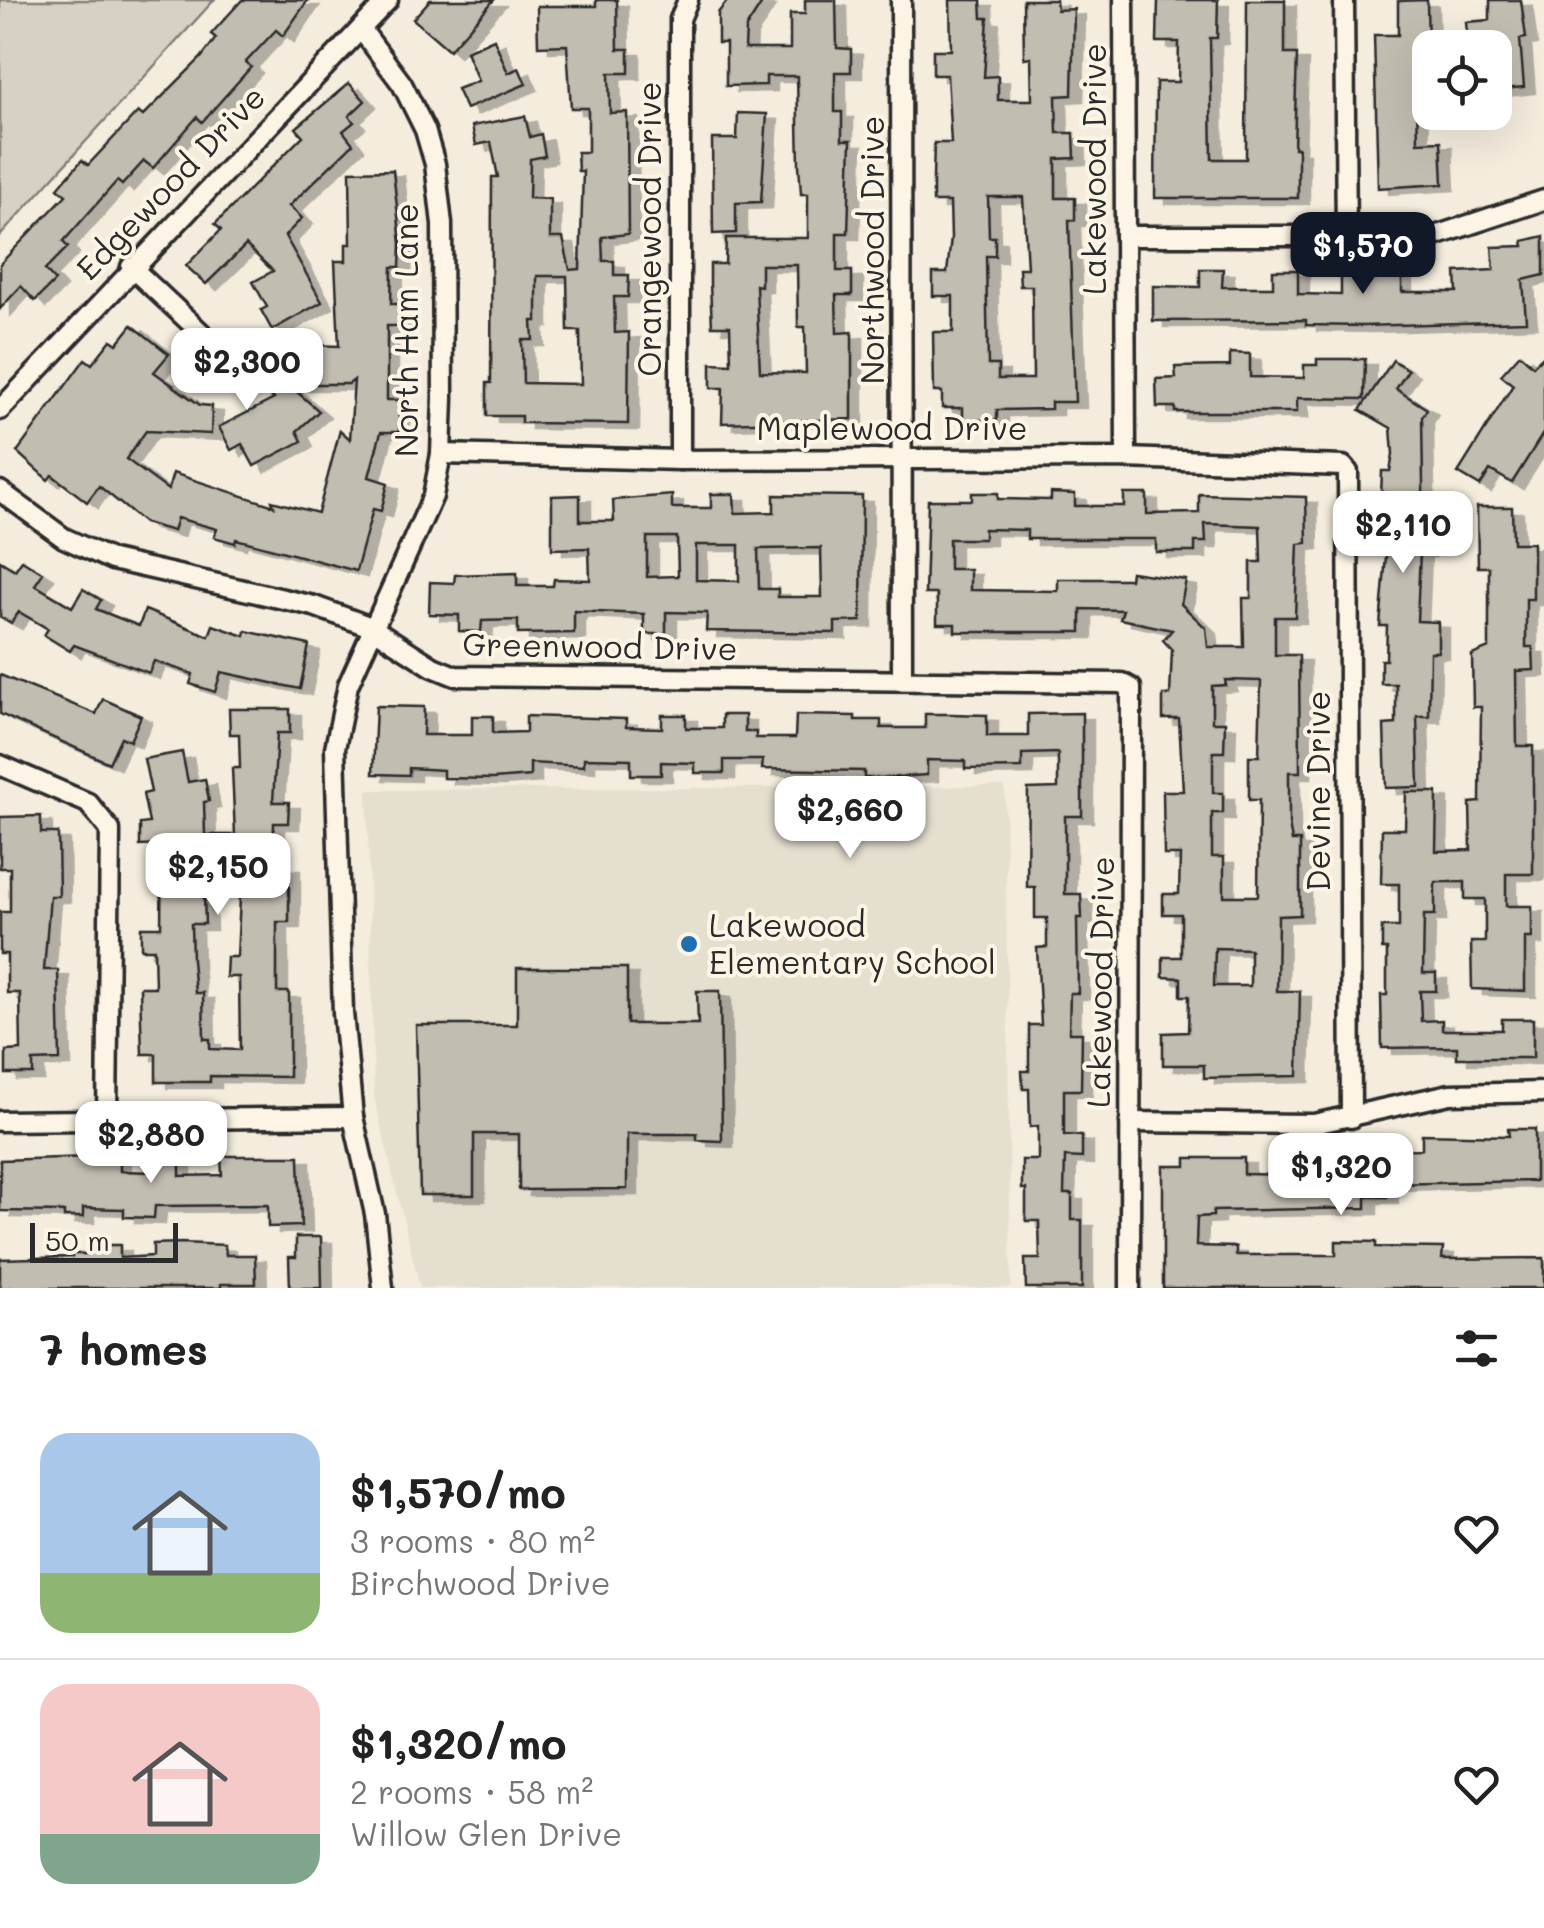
<!DOCTYPE html>
<html lang="en">
<head>
<meta charset="utf-8">
<style>
  :root { --surface:#fff; --page:#f2f2f2; --text:#222; --muted:#767676; --line:#e0e0e0; --accent:#111827 }
  body { margin:0; font-family:Mali,sans-serif; background:var(--page); color:var(--text); height:100vh; display:flex; flex-direction:column; font-size:38px; white-space:nowrap }
  * { box-sizing:border-box; margin:0 }
  p { font-size:32px; color:var(--muted) }
  .icon { flex:none; width:55px; height:55px; fill:none; stroke:currentColor; stroke-width:2; stroke-linecap:round; stroke-linejoin:round }
  .map { position:relative; height:1288px; overflow:hidden }
  .drawer { display:flex; flex-direction:column; background:var(--surface); flex:1 }
  .drawer>* { flex:none }
  .tools { position:absolute; left:1412px; top:30px; display:grid; gap:20px }
  .tools a { display:grid; place-items:center; width:100px; height:100px; border-radius:20px; background:var(--surface); box-shadow:0 10px 40px #0002; font-size:50px }
  .scale { position:absolute; left:30px; bottom:25px; width:148px; box-sizing:border-box; padding-left:10px; border:5px solid #2b2b2b; border-top:0; font-size:28px; line-height:35px; white-space:nowrap; color:#2b2b2b; -webkit-text-stroke:8px #fcf5e5; paint-order:stroke }
  .price { position:absolute; translate:-50% -85px; padding:0 22px; border-radius:20px; background:#fff; color:#222; font-size:32px; line-height:65px; filter:drop-shadow(0 2px 5px #0008) }
  .price::after { content:''; position:absolute; left:50%; top:60px; width:30px; height:22px; margin-left:-15px; background:inherit; clip-path:polygon(0 0,100% 0,50% 100%) }
  .price.selected { background:var(--accent); color:#fff }
  ul { padding:0; list-style:none }
  li { display:flex; align-items:center; gap:30px; height:250px; padding:0 40px }
  li+li { border-top:2px solid var(--line) }
  li span { display:grid; place-items:center; flex:none; width:280px; height:200px; border-radius:30px; color:#555 }
  li>.icon { margin-inline-start:auto }
  span .icon { width:120px; height:120px; fill:#fffc; stroke-width:1 }
  li b { font-size:42px }
  h2 { display:flex; justify-content:space-between; align-items:center; height:120px; padding:0 40px; font-size:42px }
  .map>svg:first-child { display:block }
</style>
</head>
<body>
<div class="map">
<svg width="1544" height="1288" viewBox="0 0 1544 1288">
  <defs>
    <filter id="shadow"><feDropShadow dx="11" dy="6" stdDeviation="0" flood-color="#0004"/></filter>
  </defs>
  <rect width="100%" height="100%" fill="#f4edde"/>
  <filter id="ink" filterUnits="userSpaceOnUse"><feTurbulence type="fractalNoise" baseFrequency=".01" numOctaves="2"/><feDisplacementMap in="SourceGraphic" scale="20" xChannelSelector="R" yChannelSelector="G"/><feConvolveMatrix kernelMatrix="1 2 1 2 8 2 1 2 1" color-interpolation-filters="sRGB"/></filter>
  <g filter="url(#ink)">
    <polygon fill="#e5dfd0" points="1005,786 1011,1288 420,1288 374,1097 367,790"/>
    <polygon fill="#d6d1c4" stroke="#807e78" stroke-width="2.5" points="0,0 214,0 0,236"/>
    <g fill="#c2bdb1" stroke="#2b2b2b" stroke-width="2.5" fill-rule="evenodd" filter="url(#shadow)">
      <polygon points="242,0 308,0 283,36 276,30 246,62 251,67 202,122 197,117 153,168 144,161 122,185 117,181 63,242 68,247 45,270 55,281 35,301 21,286 0,309 0,264 66,195 58,188 82,160 88,165 138,112 143,116 201,58 216,38 211,34"/>
      <polygon points="430,0 494,0 449,50 413,19"/>
      <path d="M596,0h21l1,49h11v24h-20l1,40 17,-1 1,122 -26,3 1,24h11v14h15l-1,22h-14l1,36 14,-1 -1,92 -107,-1v-7h-34v-33h4l1,-206h6l-7,-35 -15,3 -4,-19 53,-10 5,21 11,-3 4,22 -15,3 -1,39 21,1v39h13l7,32 10,-1 3,-98h-5l-1,-19h11v-44h-17l-4,-63 -29,1 -1,-40h59zM537,276h30l1,55h12l1,53 -58,-1 -1,-43h11l-1,-19h5z"/>
      <path d="M728,0h36l-18,28 -1,21h45v-35h15v-14h31l1,48 14,1v23h-16v40h7v28h9l-3,93h-11v38h15v24h-16l1,38 15,-1v87l-130,4 1,-35h-12v-25l20,1 -1,-38h-18l-2,-42v-20h15l1,-26h82v-44h-7l-2,-29 -2,-89h-31v9l-40,1v-43h-8v-30zM761,265h36l1,62h7l1,46 -46,-1 -4,-87 5,1z"/>
      <path d="M950,0h31l1,18h6l-4,59 14,-1v24h34l-1,-43 -7,1 -1,-58h33l1,10 17,-1 -2,86 -16,1 1,37h17l1,25 -19,1v39h19v22h-6l6,182h-24v7l-54,1v10h-34v-12h-21v-16h-8l-1,-60h20v-36h-20v-23h14l4,-35 -1,-36h-17v-24l1,-35h17l-4,-68h-14v-25h18zM988,197h35l4,71h-8l1,18h12l1,93h-35v-14h-10l-2,-109h9v-19h-6z"/>
      <polygon points="1158,0 1218,0 1217,38 1210,38 1212,159 1246,159 1247,0 1285,0 1285,54 1297,54 1294,148 1298,148 1298,198 1155,198 1156,82 1178,82 1179,42 1157,42"/>
      <polygon points="1427,0 1429,104 1417,104 1418,142 1441,141 1443,184 1378,188 1374,35 1398,35 1398,1"/>
      <polygon points="1490,0 1521,0 1526,38 1520,39 1524,87 1495,90 1495,48 1468,47 1466,22 1490,20"/>
      <polygon points="494,39 508,73 519,68 526,84 466,109 457,89 478,81 466,51"/>
      <polygon points="349,83 365,101 349,116 354,122 343,131 353,144 289,206 302,218 285,236 322,302 272,330 261,310 267,307 253,282 273,271 246,245 206,284 186,266 221,230 215,224 303,136 296,128"/>
      <polygon points="738,113 767,114 761,202 736,203 736,233 713,234 712,139 737,139"/>
      <polygon points="393,170 401,244 400,267 392,267 391,304 400,304 401,326 387,326 387,400 399,400 399,432 381,432 369,477 388,483 381,511 373,509 356,571 236,539 235,543 214,537 217,529 177,518 173,531 144,523 99,486 87,502 52,475 48,480 17,452 85,359 92,364 111,340 117,344 132,325 169,354 154,372 200,405 212,406 211,434 146,431 126,459 168,490 173,473 274,506 272,501 318,513 340,430 350,439 354,380 349,384 288,384 319,411 297,431 302,441 254,466 242,444 231,450 219,427 274,399 265,391 280,377 280,344 339,346 335,261 346,261 346,244 351,244 350,171"/>
      <polygon points="1544,236 1544,275 1523,280 1526,321 1363,326 1306,325 1306,320 1153,321 1153,286 1200,287 1200,269 1223,269 1222,287 1273,287 1273,270 1298,270 1298,294 1341,295 1341,271 1402,270 1402,292 1457,292 1456,272 1494,270 1492,247 1524,246 1523,241"/>
      <polygon points="1230,353 1250,354 1250,377 1304,378 1304,365 1317,365 1317,359 1365,359 1364,399 1297,398 1297,412 1175,412 1175,407 1157,407 1156,379 1176,378 1175,367 1230,366"/>
      <polygon points="1520,354 1533,366 1544,355 1544,432 1512,483 1490,470 1480,486 1458,473 1513,385 1501,375"/>
      <polygon points="1393,360 1408,370 1396,389 1427,409 1422,417 1424,551 1420,551 1417,621 1438,622 1438,652 1430,652 1429,716 1417,716 1419,787 1386,788 1384,725 1396,724 1396,684 1381,684 1381,660 1386,660 1387,626 1380,626 1387,544 1379,543 1380,521 1382,471 1390,471 1393,454 1391,428 1360,410"/>
      <path d="M972,493h26v6l53,1v-7l24,1v12h49v-12h23v20l52,-1v-19l107,3 1,46 -9,1 -3,73h-20v38h24l1,117h-11v52l3,17h8v74l-22,1 -1,75h23l-2,85 -94,2v-13h-41v-32l25,-1 1,-36h-8v-18l-18,-1v-20h18v-43h-18v-20h16l1,-39h-16l-1,-64h20l-4,-72h-16v-24h7l2,-45 -9,-10 9,-10 -52,-11 3,-9 -42,-1v23h-126v-8h-18v-30h-12l3,-94h44zM1205,524l55,2 1,36h-10v36h-8l1,49h-36l-2,-19 -25,-24 5,-24 -55,-8 -1,7h-72v12l-88,-1v-21h-21v-30h35v-10l43,1v9h129v13h39v-10h11zM1225,680l36,1 -2,75h-10v44h10l-1,96h-34v-39h-12v-44h11v-20h-10v-41h11l1,-30h-13v-36l14,-1zM1215,948l35,1v37h-36z"/>
      <path d="M711,494h23l1,19 39,-1v-17l88,1 -1,125 -26,1v11l-129,-2 1,-18 -41,-1v22h-22v-20l-70,-3v22l-56,1v-14l-36,1 -1,11 -22,-1v-16l-30,-1 1,-32 24,1 1,-8 62,-2v13h36l1,-7 36,1 -1,-32 -37,1v-53l28,-1v26h34l-1,-21 59,-5v13h39zM647,537h30l1,39 -31,1zM696,545h43v36l-43,-1zM821,548l1,49h-44v-8h-19l-1,-40z"/>
      <polygon points="1477,507 1512,507 1513,543 1533,543 1533,599 1526,599 1526,647 1533,647 1534,670 1516,671 1517,746 1533,746 1533,874 1506,874 1506,906 1532,906 1532,938 1525,938 1525,991 1472,989 1471,942 1485,942 1485,899 1465,899 1465,882 1435,882 1435,915 1424,915 1423,973 1436,973 1436,991 1420,991 1421,1021 1442,1020 1442,1030 1502,1030 1502,1019 1533,1019 1533,1058 1457,1058 1457,1047 1382,1048 1381,995 1387,995 1387,949 1382,949 1382,927 1399,927 1399,884 1381,884 1382,829 1405,829 1406,792 1437,792 1436,851 1471,850 1470,803 1480,802 1481,707 1473,707 1472,655 1489,648 1489,567 1478,567"/>
      <polygon points="22,560 43,573 35,585 72,607 83,589 101,600 96,609 139,626 145,610 209,636 213,625 245,636 246,631 309,645 300,689 221,672 215,692 190,684 193,674 154,661 149,673 74,645 70,651 44,635 48,629 19,612 11,623 0,617 0,561 15,570"/>
      <polygon points="0,675 96,714 103,699 141,716 130,741 121,737 109,763 0,714"/>
      <polygon points="376,706 424,707 423,735 472,735 472,716 493,716 493,733 526,732 526,716 626,719 626,727 662,728 662,715 686,715 686,728 722,728 722,715 745,715 745,732 756,732 756,738 795,738 796,715 855,716 855,720 881,720 881,728 925,728 925,714 950,714 987,715 987,736 1028,736 1028,714 1082,713 1082,816 1065,816 1065,894 1081,894 1082,918 1077,918 1078,993 1070,993 1069,1033 1082,1033 1081,1090 1064,1090 1064,1135 1082,1136 1082,1158 1065,1157 1064,1194 1072,1194 1072,1220 1082,1220 1082,1288 1026,1288 1025,1259 1040,1259 1039,1221 1026,1221 1026,1189 1022,1189 1022,1160 1038,1160 1038,1126 1030,1127 1029,1089 1023,1089 1022,1071 1029,1071 1029,1025 1041,1025 1037,948 1047,947 1047,918 1035,918 1035,887 1027,887 1028,789 1058,788 1058,753 1022,754 1022,768 965,769 965,761 927,760 927,775 881,778 864,778 864,771 762,769 763,760 724,760 724,773 695,773 695,763 661,762 661,775 631,775 631,759 584,758 584,766 530,763 530,776 493,779 443,778 443,770 409,768 409,775 373,774"/>
      <path d="M229,709h61v24h-13l-4,69h16l-1,21h-14l-1,42h16v57h-12v70h12v85l-79,-1v6h-54v-28h-14l-2,-67h15l-1,-38h-13v-22h20l1,-82 -22,1v-22l9,-1 -6,-29 8,-2 -7,-33 38,-7 6,30 17,-3 4,22 -5,1 1,33h30l-3,-67h8l-1,-34h-9zM231,848l-1,17h10v32l-3,60h-10l-1,20h13l1,73 -30,-1v-10h-6l-1,-46h-8l-3,-33 -1,-36h14l-1,-30h-7l-1,-44z"/>
      <polygon points="41,816 41,833 58,833 59,896 50,896 44,970 58,970 60,1060 33,1061 33,1074 6,1074 6,1051 21,1050 20,993 7,993 7,954 0,954 0,912 10,912 10,868 0,868 0,817"/>
      <polygon points="517,968 627,968 627,1024 698,1024 697,991 720,991 722,1141 697,1140 697,1134 627,1134 627,1189 519,1190 519,1134 474,1134 474,1195 420,1195 416,1025 517,1025"/>
      <polygon points="1508,1129 1535,1129 1535,1181 1386,1184 1387,1197 1366,1197 1366,1208 1213,1211 1213,1216 1197,1217 1196,1246 1236,1247 1236,1255 1336,1255 1336,1241 1376,1242 1376,1247 1443,1248 1442,1259 1544,1258 1544,1288 1163,1288 1163,1166 1186,1166 1186,1158 1244,1158 1244,1174 1306,1175 1306,1158 1328,1158 1328,1165 1361,1164 1361,1150 1422,1149 1422,1134 1509,1136"/>
      <polygon points="155,1155 180,1156 180,1176 222,1175 221,1156 299,1156 301,1226 268,1227 268,1205 155,1206 154,1218 124,1217 124,1209 83,1208 83,1217 64,1217 64,1212 0,1211 0,1160 120,1156 120,1171 155,1172"/>
      <polygon points="296,1237 321,1237 322,1288 290,1288 289,1257 296,1257"/>
      <polygon points="181,1243 225,1245 226,1255 255,1255 256,1284 221,1284 221,1288 0,1288 0,1259 72,1257 72,1254 89,1254 89,1245 120,1245 120,1258 153,1256 153,1244"/>
    </g>
    <g fill="none" stroke-linecap="round" stroke-linejoin="round">
      <g stroke="#2b2b2b" stroke-width="25">
        <g id="street">
          <polyline points="901,0 902,680"/>
          <polyline points="1124,0 1126,458"/>
          <polyline points="1344,0 1346,240"/>
          <polyline points="361,29 402,84 425,130 435,164 442,224 443,398 441,454 433,496 348,685 335,748 343,1013 353,1117 375,1214 383,1288"/>
          <polyline points="1125,236 1435,236 1544,200"/>
          <polyline points="131,267 226,356"/>
          <polyline points="0,410 388,0"/>
          <polyline points="441,454 680,460 1126,458 1343,466 1348,472 1351,1118"/>
          <polyline points="680,460 680,19 688,0"/>
          <polyline points="0,491 64,538 112,560 314,606 371,627 433,667 455,676 1122,683 1131,688 1130,1288"/>
          <polyline points="0,765 88,803 110,830 107,1121"/>
          <polyline points="0,1121 353,1117"/>
          <polyline points="1130,1122 1314,1124 1450,1094 1544,1092"/>
        </g>
      </g>
      <use href="#street" stroke="#fcf5e5" stroke-width="18"/>
    </g>
  </g>
  <circle fill="#1f6fb2" stroke="#fcf5e5" stroke-width="4" cx="689" cy="944" r="10"/>
  <g text-anchor="middle" stroke-width="8" stroke-linejoin="round" paint-order="stroke">
    <g font-size="32" fill="#2b2b2b" stroke="#fcf5e5">
      <text transform="translate(1095 169) rotate(-90)" y="11">Lakewood Drive</text>
      <text transform="translate(171 183) rotate(-46)" y="11">Edgewood Drive</text>
      <text transform="translate(650 229) rotate(-90)" y="11">Orangewood Drive</text>
      <text transform="translate(873 250) rotate(-90)" y="11">Northwood Drive</text>
      <text transform="translate(407 330) rotate(-90)" y="11">North Ham Lane</text>
      <text x="892" y="440">Maplewood Drive</text>
      <text transform="translate(600 647) rotate(1)" y="11">Greenwood Drive</text>
      <text transform="translate(1319 791) rotate(-90)" y="11">Devine Drive</text>
      <text transform="translate(1101 982) rotate(-89)" y="11">Lakewood Drive</text>
    </g>
    <g font-size="32" fill="#2b2b2b" stroke="#fcf5e5" text-anchor="start">
      <text x="709" y="937">Lakewood<tspan x="709" dy="37">Elementary School</tspan></text>
    </g>
  </g>
</svg>
<div class="tools">
<a><svg class="icon" aria-label="locate" viewBox="0 0 24 24"><circle cx="12" cy="12" r="6"/><path d="M12 2v4M12 18v4M2 12h4M18 12h4"/></svg></a>
</div>
<div class="scale">50 m</div>
<b class="price selected" style="left:1363px;top:297px">$1,570</b>
<b class="price" style="left:247px;top:413px">$2,300</b>
<b class="price" style="left:1403px;top:576px">$2,110</b>
<b class="price" style="left:850px;top:861px">$2,660</b>
<b class="price" style="left:218px;top:918px">$2,150</b>
<b class="price" style="left:151px;top:1186px">$2,880</b>
<b class="price" style="left:1341px;top:1218px">$1,320</b>
</div>
<section class="drawer">
<h2>7 homes<svg class="icon" aria-label="filters" viewBox="0 0 24 24"><path d="M4 7h16M4 17h16"/><circle cx="9" cy="7" r="2"/><circle cx="15" cy="17" r="2"/></svg></h2>
<ul>
<li><span style="background:linear-gradient(#a9c7e8 70%,#8fb573 0)"><svg class="icon" aria-label="home" viewBox="0 0 24 24"><path d="M3 11l9-7 9 7M6 9v11h12V9"/></svg></span><div><b>$1,570/mo</b><p>3 rooms · 80 m²</p><p>Birchwood Drive</p></div><svg class="icon" aria-label="heart" viewBox="0 0 24 24"><path d="M12 20l-8-8c-3-5 5-10 8-4 3-6 11-1 8 4z"/></svg></li>
<li><span style="background:linear-gradient(#f6c9c9 75%,#7fa58c 0)"><svg class="icon" aria-label="home" viewBox="0 0 24 24"><path d="M3 11l9-7 9 7M6 9v11h12V9"/></svg></span><div><b>$1,320/mo</b><p>2 rooms · 58 m²</p><p>Willow Glen Drive</p></div><svg class="icon" aria-label="heart" viewBox="0 0 24 24"><path d="M12 20l-8-8c-3-5 5-10 8-4 3-6 11-1 8 4z"/></svg></li>
</ul>
</section>
</body>
</html>
